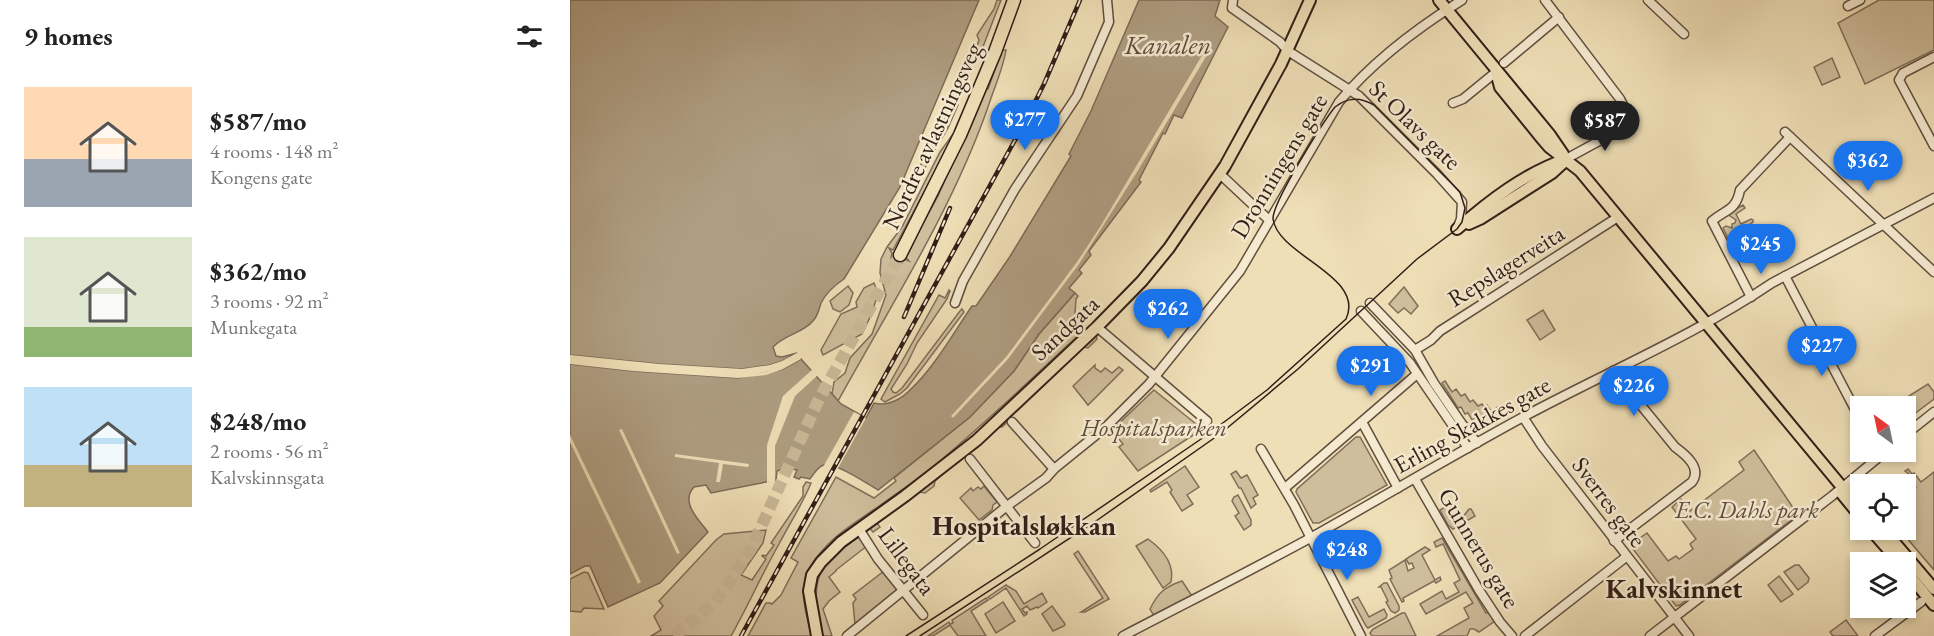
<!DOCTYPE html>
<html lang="en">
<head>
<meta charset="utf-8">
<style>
  :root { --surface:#fff; --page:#f2f2f2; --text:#222; --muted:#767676; --accent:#1a73e8 }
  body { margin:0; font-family:"EB Garamond",serif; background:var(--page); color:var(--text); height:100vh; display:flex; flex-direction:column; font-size:22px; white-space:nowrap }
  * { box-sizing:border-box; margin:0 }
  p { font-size:20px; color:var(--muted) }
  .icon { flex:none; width:33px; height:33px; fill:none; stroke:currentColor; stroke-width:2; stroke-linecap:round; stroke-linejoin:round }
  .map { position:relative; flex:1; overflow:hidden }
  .side { display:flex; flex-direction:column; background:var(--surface); width:570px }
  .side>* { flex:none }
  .needle { width:39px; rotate:327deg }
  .controls { position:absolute; left:1280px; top:396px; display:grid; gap:12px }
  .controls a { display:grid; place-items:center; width:66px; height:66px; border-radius:0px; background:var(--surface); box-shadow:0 3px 9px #0003; font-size:30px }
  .price { position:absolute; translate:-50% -51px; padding:0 14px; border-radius:21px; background:var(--accent); color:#fff; font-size:20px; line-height:39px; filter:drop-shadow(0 2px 3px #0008) }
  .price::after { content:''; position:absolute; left:50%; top:36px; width:18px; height:14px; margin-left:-9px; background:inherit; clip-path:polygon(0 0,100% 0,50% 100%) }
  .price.selected { background:#222; color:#fff }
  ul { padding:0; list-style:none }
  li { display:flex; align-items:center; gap:18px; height:150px; padding:0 24px }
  li span { display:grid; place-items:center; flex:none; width:168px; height:120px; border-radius:0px; color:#555 }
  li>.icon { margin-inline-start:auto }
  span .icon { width:72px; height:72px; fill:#fffc; stroke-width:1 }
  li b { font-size:26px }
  h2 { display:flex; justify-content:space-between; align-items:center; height:72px; padding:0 24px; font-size:26px }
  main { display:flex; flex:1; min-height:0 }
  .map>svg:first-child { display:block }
</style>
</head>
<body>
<main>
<section class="side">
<h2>9 homes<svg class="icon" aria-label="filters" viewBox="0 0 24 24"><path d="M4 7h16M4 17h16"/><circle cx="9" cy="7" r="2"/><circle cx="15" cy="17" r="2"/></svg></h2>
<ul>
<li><span style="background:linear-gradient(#ffd9b3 60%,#9aa5b1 0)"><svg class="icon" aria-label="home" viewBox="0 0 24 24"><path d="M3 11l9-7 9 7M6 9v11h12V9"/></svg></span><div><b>$587/mo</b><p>4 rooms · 148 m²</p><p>Kongens gate</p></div></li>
<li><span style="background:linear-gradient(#dfe7d0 75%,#8fb573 0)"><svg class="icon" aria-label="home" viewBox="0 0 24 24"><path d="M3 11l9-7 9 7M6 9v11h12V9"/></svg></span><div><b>$362/mo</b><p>3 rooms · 92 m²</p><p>Munkegata</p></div></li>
<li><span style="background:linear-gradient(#bfe0f5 65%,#c2b280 0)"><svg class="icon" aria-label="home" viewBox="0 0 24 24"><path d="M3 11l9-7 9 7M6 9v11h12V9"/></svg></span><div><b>$248/mo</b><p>2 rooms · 56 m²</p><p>Kalvskinnsgata</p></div></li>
</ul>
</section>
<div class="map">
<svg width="1364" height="636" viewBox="0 0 1364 636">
  <rect width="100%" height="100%" fill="#efdfb7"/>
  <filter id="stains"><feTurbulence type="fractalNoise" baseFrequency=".00333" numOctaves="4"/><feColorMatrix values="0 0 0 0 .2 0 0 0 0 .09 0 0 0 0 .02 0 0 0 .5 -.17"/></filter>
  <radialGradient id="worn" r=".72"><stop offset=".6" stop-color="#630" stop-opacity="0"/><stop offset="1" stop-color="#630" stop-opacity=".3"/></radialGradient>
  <g fill="#cfbe9c" stroke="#806e5a" stroke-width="1.5">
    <polygon points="427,0 431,0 409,57 404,55 409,40 407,35 424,9"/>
    <polygon points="1309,0 1364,0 1364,50 1295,84 1268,23"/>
    <path d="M432,50h4c-3,19 -12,38 -18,57 -36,103 -97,198 -150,294l-6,-7 2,-12 11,-9 5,-15 22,-24 14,-39 -6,-22 1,-14 6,-12 15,-20 38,-75 13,-18v4l-60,112 -4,-2 3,5 -1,5 11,5 2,-4 5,2 -4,-5 33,-60 47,-107h3z"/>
    <polygon points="1262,58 1270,77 1252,85 1244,67"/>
    <polygon points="380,102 388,105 378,128 364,151 326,222 322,221 332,197 348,173 352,161 360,149 374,121"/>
    <polygon points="1173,205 1175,208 1166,214 1171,224 1181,219 1183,220 1183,222 1179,225 1183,233 1176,238 1171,230 1158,238 1153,228 1156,226 1162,228 1162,224 1165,223 1166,220 1157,214"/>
    <polygon points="304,283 308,293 302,313 292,334 253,355 251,350 271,314 287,307 286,302 294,288"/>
    <polygon points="278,286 283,293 279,305 270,312 263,309 260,301"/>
    <polygon points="834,287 848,306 841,314 834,308 828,313 819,304"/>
    <polygon points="379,290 380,291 377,299 347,343 337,364 321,389 323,392 326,393 332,388 390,311 392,309 394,312 337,388 330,394 315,402 311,399 369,295 375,298"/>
    <path d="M505,293l3,3 -2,3 -1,14 7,8 3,8c-47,44 -94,89 -144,131 -20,17 -41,31 -62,46 -26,18 -56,35 -70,64 -11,21 -3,44 3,66h-64l18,-33h4l2,1 9,-9 17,-33 -7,-4 45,-81 38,21 22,-17 -2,-3 76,-61 44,-46 25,-37z"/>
    <polygon points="973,310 985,330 970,340 957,320"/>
    <polygon points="526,334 527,339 518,348 514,347 441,416 441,419 432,427 428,427 365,481 364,486 355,493 350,492 307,523 310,527 303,532 298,526"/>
    <polygon points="525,365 525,368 531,372 535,368 542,373 549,367 553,370 518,405 503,386"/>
    <polygon points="875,381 882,392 886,389 891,396 895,394 900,402 903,400 908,406 912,404 914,407 917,405 921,411 931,405 933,409 918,417 916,415 910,419 908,416 902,420 898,413 895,414 891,407 888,408 872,383"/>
    <polygon points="1358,384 1364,392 1364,399 1335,421 1335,406 1323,406"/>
    <polygon points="584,390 631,428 631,430 568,471 549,447 553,444 542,430"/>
    <polygon points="786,437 790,437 817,485 749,523 743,523 726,492 727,489"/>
    <polygon points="1184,450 1228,515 1110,605 1106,606 1060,545 1077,533 1098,561 1106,556 1109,559 1123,549 1120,544 1126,539 1102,507 1111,499 1120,511 1174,470 1169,462"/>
    <polygon points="615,466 629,487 617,495 623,504 612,511 600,492 602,490 597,482 581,492 580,490"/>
    <polygon points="1338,469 1342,474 1344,473 1351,482 1364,472 1364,570 1330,530 1335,530 1335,485 1338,484 1343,489 1346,487 1341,482 1344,478 1335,471"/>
    <polygon points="666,471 671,478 677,475 688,495 683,498 686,504 681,508 671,488 669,488 661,474"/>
    <path d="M236,482l5,1c-8,20 -21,40 -32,61 -17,30 -31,62 -48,92h-80l10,-6 -7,-14 9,-10 -4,-5 57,-61 8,-6 42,-4 -3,13 -22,32 11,5 14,-21 -4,-3 1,-1 3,1 8,-11 -3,-2 32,-47v-9z"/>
    <polygon points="414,486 427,502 423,505 422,510 409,520 390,498 401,488 403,491 408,487 411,489"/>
    <polygon points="668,495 681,520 681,525 674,530 665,516 669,513 662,501 664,497"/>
    <polygon points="884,502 887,518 893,517 899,509 901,509 905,516 883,529 878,525 870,510"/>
    <path d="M288,536l9,10 -31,24v1l-7,6 11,15 -11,9 -6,8 9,27h-9c-3,-7 -4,-15 -5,-23 -8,-41 10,-55 40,-77z"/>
    <polygon points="872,538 916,613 919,612 925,621 909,632 904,629 900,629 897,636 867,636 899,618 894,608 903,603 896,592 856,614 850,604 872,591 876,599 889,592 884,583 890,580 873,544 866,547 864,542"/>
    <path d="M578,539c14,10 27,24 23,43l-8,6 -27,-42z"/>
    <polygon points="855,547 860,550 852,555 865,580 870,577 871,580 866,583 864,581 833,598 834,601 832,602 820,579 822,578 819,570 835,560 838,571 844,568 842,563 839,564 836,559"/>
    <polygon points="508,551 539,599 515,612 511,612 533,598 506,557 504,554"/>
    <polygon points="1225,565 1229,565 1239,578 1238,582 1228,590 1214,572"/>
    <polygon points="314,571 326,587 326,591 285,624 283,603 286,599 283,595"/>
    <polygon points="14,572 18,573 34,609 14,608 11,612 0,611 0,579"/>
    <polygon points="1209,576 1223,594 1211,602 1198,585"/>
    <path d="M612,581l10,15 -38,20 -4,-7c8,-16 14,-22 32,-28z"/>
    <polygon points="814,583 817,583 829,606 829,610 825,613 821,611 816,602 818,601 811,587 809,587"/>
    <polygon points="436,585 446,591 454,604 472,593 477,602 468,608 467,607 460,610 457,606 452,609 455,613 457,612 457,614 454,616 436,588 420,599 418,597"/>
    <polygon points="788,597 799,617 814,609 817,615 816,618 798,628 796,626 782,600"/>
    <polygon points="416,598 418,600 401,611 416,636 388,636 380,625 363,636 358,636 379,622 380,624 383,623 382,620"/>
    <polygon points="433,602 445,621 426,633 415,614"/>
    <polygon points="482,606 495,624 494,626 483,631 472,614"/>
    <polygon points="832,613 835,613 846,636 802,636 800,633 803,629"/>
    <polygon points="1276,620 1288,636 1263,636 1260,632"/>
  </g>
  <g fill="#ae9d81" stroke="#7c6a57" stroke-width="1.5">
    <path d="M0,0h409l-79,187 -56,92c-9,6 -18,14 -23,24 -2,6 -3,13 -8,18 -10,12 -29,14 -40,26l3,9 6,1 15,-4 -15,8 -12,4 -28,4 -83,-5 -89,-9z"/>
    <path d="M569,0h81l-5,16 13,11 -46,91 -8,-3 -9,19 -2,-1 -24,47 2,2 -52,69 2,4 -12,15 3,3 -13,15 6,5 -36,41 -25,37 -44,46 -92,73c-12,-7 -41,-27 -54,-25 -6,1 -11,10 -14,14l-9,-2 -2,2 -5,-2 3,-7 -9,-2 -11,3 -1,9 -65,13 -5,-8 -12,2c-14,15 4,32 14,45l-48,51 -52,24 -18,-41h-5l-15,8v-210l63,7 105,7 45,-9 18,-10 40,45 25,14 8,-15c13,4 28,-4 37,-14 23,-21 43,-57 61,-83h4l33,-48 62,-102 -2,-2 22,-43z"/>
  </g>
  <g fill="#efdfb7">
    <polygon points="633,46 640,50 567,172 509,264 438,359 383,418 381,416 436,357 507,262 530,227 634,52 631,50"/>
    <polygon points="227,353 228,355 213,364 201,368 172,372 89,367 0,358 0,355 89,364 172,369 200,365 212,361"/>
    <polygon points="229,356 231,359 213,369 196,375 168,378 63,371 0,364 0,361 63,368 167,375 195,372 212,366"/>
    <polygon points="243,369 248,375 225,396 205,446 205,482 197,483 197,445 213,396"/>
    <polygon points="284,412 296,418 267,470 255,468 252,469"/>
    <polygon points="52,429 110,553 107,554 49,430"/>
    <polygon points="0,435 71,582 68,584 0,442"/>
    <polygon points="105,454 179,464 178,467 153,464 150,482 146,482 149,463 105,457"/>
  </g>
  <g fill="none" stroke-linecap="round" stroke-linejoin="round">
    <polyline stroke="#c9b897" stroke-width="12" stroke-dasharray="12 6" stroke-linecap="butt" points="104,636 145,603 181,549 249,399 330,255"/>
    <g stroke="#604e3f" stroke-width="11">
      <g id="minor">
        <polyline points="663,0 662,8 710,42 718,51 789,96 867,174 892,202 891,219 887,229"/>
        <polyline points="975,0 1050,99 1062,123 996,159"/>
        <polyline points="1078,0 1114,34"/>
        <polyline points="1278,6 1290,0"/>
        <polyline points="1364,57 1333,73 1329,80 1364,146"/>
        <polyline points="934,63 989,17"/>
        <polyline points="883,103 893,99 926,72"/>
        <polyline points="1215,132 1364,272"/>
        <polyline points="650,174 699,220"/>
        <polyline points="1215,276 1290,419"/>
        <path d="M1181,297l-39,-76c14,-12 24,-10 28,-31l50,-53"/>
        <polyline points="385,303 393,281 445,189 507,96 539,22 537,0"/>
        <polyline points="800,303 845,350 864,383 892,424 907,443"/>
        <polyline points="791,311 840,363 898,448"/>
        <polyline points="527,327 637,421"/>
        <polyline points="845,350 861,340 870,331 1048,217"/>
        <path d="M1043,371l62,76c11,8 27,21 17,35l-78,59"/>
        <polyline points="953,417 972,446 1119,636"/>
        <polyline points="442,422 484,469"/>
        <polyline points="792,422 828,488"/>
        <polyline points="1335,435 1364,412"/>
        <polyline points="691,449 724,505 791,636"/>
        <polyline points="400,459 465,543"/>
        <polyline points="845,479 909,590 930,622 942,636"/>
        <polyline points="715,488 847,374"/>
        <polyline points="289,529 308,559 353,615"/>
        <path d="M277,636l160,-130 39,-28 8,-9 52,-42 43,-43 91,-113 99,-169c34,-41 78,-74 123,-102"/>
        <path d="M553,636c63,-33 127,-65 189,-99 71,-40 141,-82 213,-121 82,-44 170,-81 247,-133l162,-85"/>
        <polyline points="955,636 1056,557"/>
        <polyline points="1080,636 1262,496 1315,452"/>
        <polyline points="1305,636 1351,602"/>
      </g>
    </g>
    <g stroke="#301e17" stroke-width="14">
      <g id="major">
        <polyline points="869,0 980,135 993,154"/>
        <polyline points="926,72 930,87 973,140 979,147 1010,171 1272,487 1272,494 1290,516"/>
        <polyline points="899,224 910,219 982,173 994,162"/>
        <path d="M887,229c32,-28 68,-56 109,-70"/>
        <polyline points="1272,487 1279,488 1290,501"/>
        <polyline points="1301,530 1329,562"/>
        <polyline points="1314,530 1364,589"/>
        <polyline points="1335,570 1364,605"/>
        <polyline points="247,636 239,591 242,575 251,562 271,542 335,496 407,440 527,327 572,281 599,248 655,166 711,64 740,0"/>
      </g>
    </g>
    <g stroke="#301e17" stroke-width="15">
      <polyline id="highway" points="330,255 390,135 425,52 444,0"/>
    </g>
    <use href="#minor" stroke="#f5ead0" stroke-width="8"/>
    <use href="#major" stroke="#efdfb7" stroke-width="10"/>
    <use href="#highway" stroke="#efdfb7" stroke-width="12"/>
    <path stroke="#301e17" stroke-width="1.5" d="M336,636l134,-87 164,-112 63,-47 79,-71c20,-43 -68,-63 -73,-100 -1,-16 50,-97 62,-112 13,-10 25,-10 39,-2l86,87 5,16 -3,14 -5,7 -40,30 -119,110 -78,65 -124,87 -176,115"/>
    <g stroke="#301e17" stroke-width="4.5">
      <g id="rail">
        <polyline points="334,317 380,208"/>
        <polyline points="171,636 455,122 474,84 510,0"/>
      </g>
    </g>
    <use href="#rail" stroke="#f5ead0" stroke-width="2" stroke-dasharray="7" stroke-linecap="butt"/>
  </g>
  <g text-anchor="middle" stroke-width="5" stroke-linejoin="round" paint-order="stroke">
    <g font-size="24" fill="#301e17" stroke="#f5ead0">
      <text transform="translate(845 125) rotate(44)" y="8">St Olavs gate</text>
      <text transform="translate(362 136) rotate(-65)" y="8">Nordre avlastningsveg</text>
      <text transform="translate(709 166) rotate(-59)" y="8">Dronningens gate</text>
      <text transform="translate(936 266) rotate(-32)" y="8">Repslagerveita</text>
      <text transform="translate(495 328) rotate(-43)" y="8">Sandgata</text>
      <text transform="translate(902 425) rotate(-29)" y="8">Erling Skakkes gate</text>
      <text transform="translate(1039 502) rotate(53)" y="8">Sverres gate</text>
      <text transform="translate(909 548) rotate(59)" y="8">Gunnerus gate</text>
      <text transform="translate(337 561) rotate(53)" y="8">Lillegata</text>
    </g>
    <g font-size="24" font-style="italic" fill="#604e3f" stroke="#f5ead0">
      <text x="584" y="436">Hospitalsparken</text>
      <text x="1177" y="518">E.C. Dahls park</text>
    </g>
    <g font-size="26" font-style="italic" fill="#5c4a3c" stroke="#f5ead0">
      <text x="598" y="54">Kanalen</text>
    </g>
    <g font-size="27" font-weight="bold" fill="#301e17" stroke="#f5ead0">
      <text x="454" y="535">Hospitalsløkkan</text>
      <text x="1104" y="598">Kalvskinnet</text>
    </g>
  </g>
  <rect width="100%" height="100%" filter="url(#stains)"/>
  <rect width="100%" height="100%" fill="url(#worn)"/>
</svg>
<div class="controls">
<a><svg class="needle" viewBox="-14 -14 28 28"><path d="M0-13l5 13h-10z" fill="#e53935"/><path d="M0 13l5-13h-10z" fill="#767676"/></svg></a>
<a><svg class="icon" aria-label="locate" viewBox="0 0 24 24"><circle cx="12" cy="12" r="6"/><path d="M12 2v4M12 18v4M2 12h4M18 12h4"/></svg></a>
<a><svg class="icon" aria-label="layers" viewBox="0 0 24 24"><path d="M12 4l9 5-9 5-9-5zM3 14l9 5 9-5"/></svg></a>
</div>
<b class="price" style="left:455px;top:151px">$277</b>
<b class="price selected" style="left:1035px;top:152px">$587</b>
<b class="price" style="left:1298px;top:192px">$362</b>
<b class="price" style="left:1191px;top:275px">$245</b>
<b class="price" style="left:598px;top:340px">$262</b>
<b class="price" style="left:1252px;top:377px">$227</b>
<b class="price" style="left:801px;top:397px">$291</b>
<b class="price" style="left:1064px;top:417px">$226</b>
<b class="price" style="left:777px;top:581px">$248</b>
</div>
</main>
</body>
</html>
